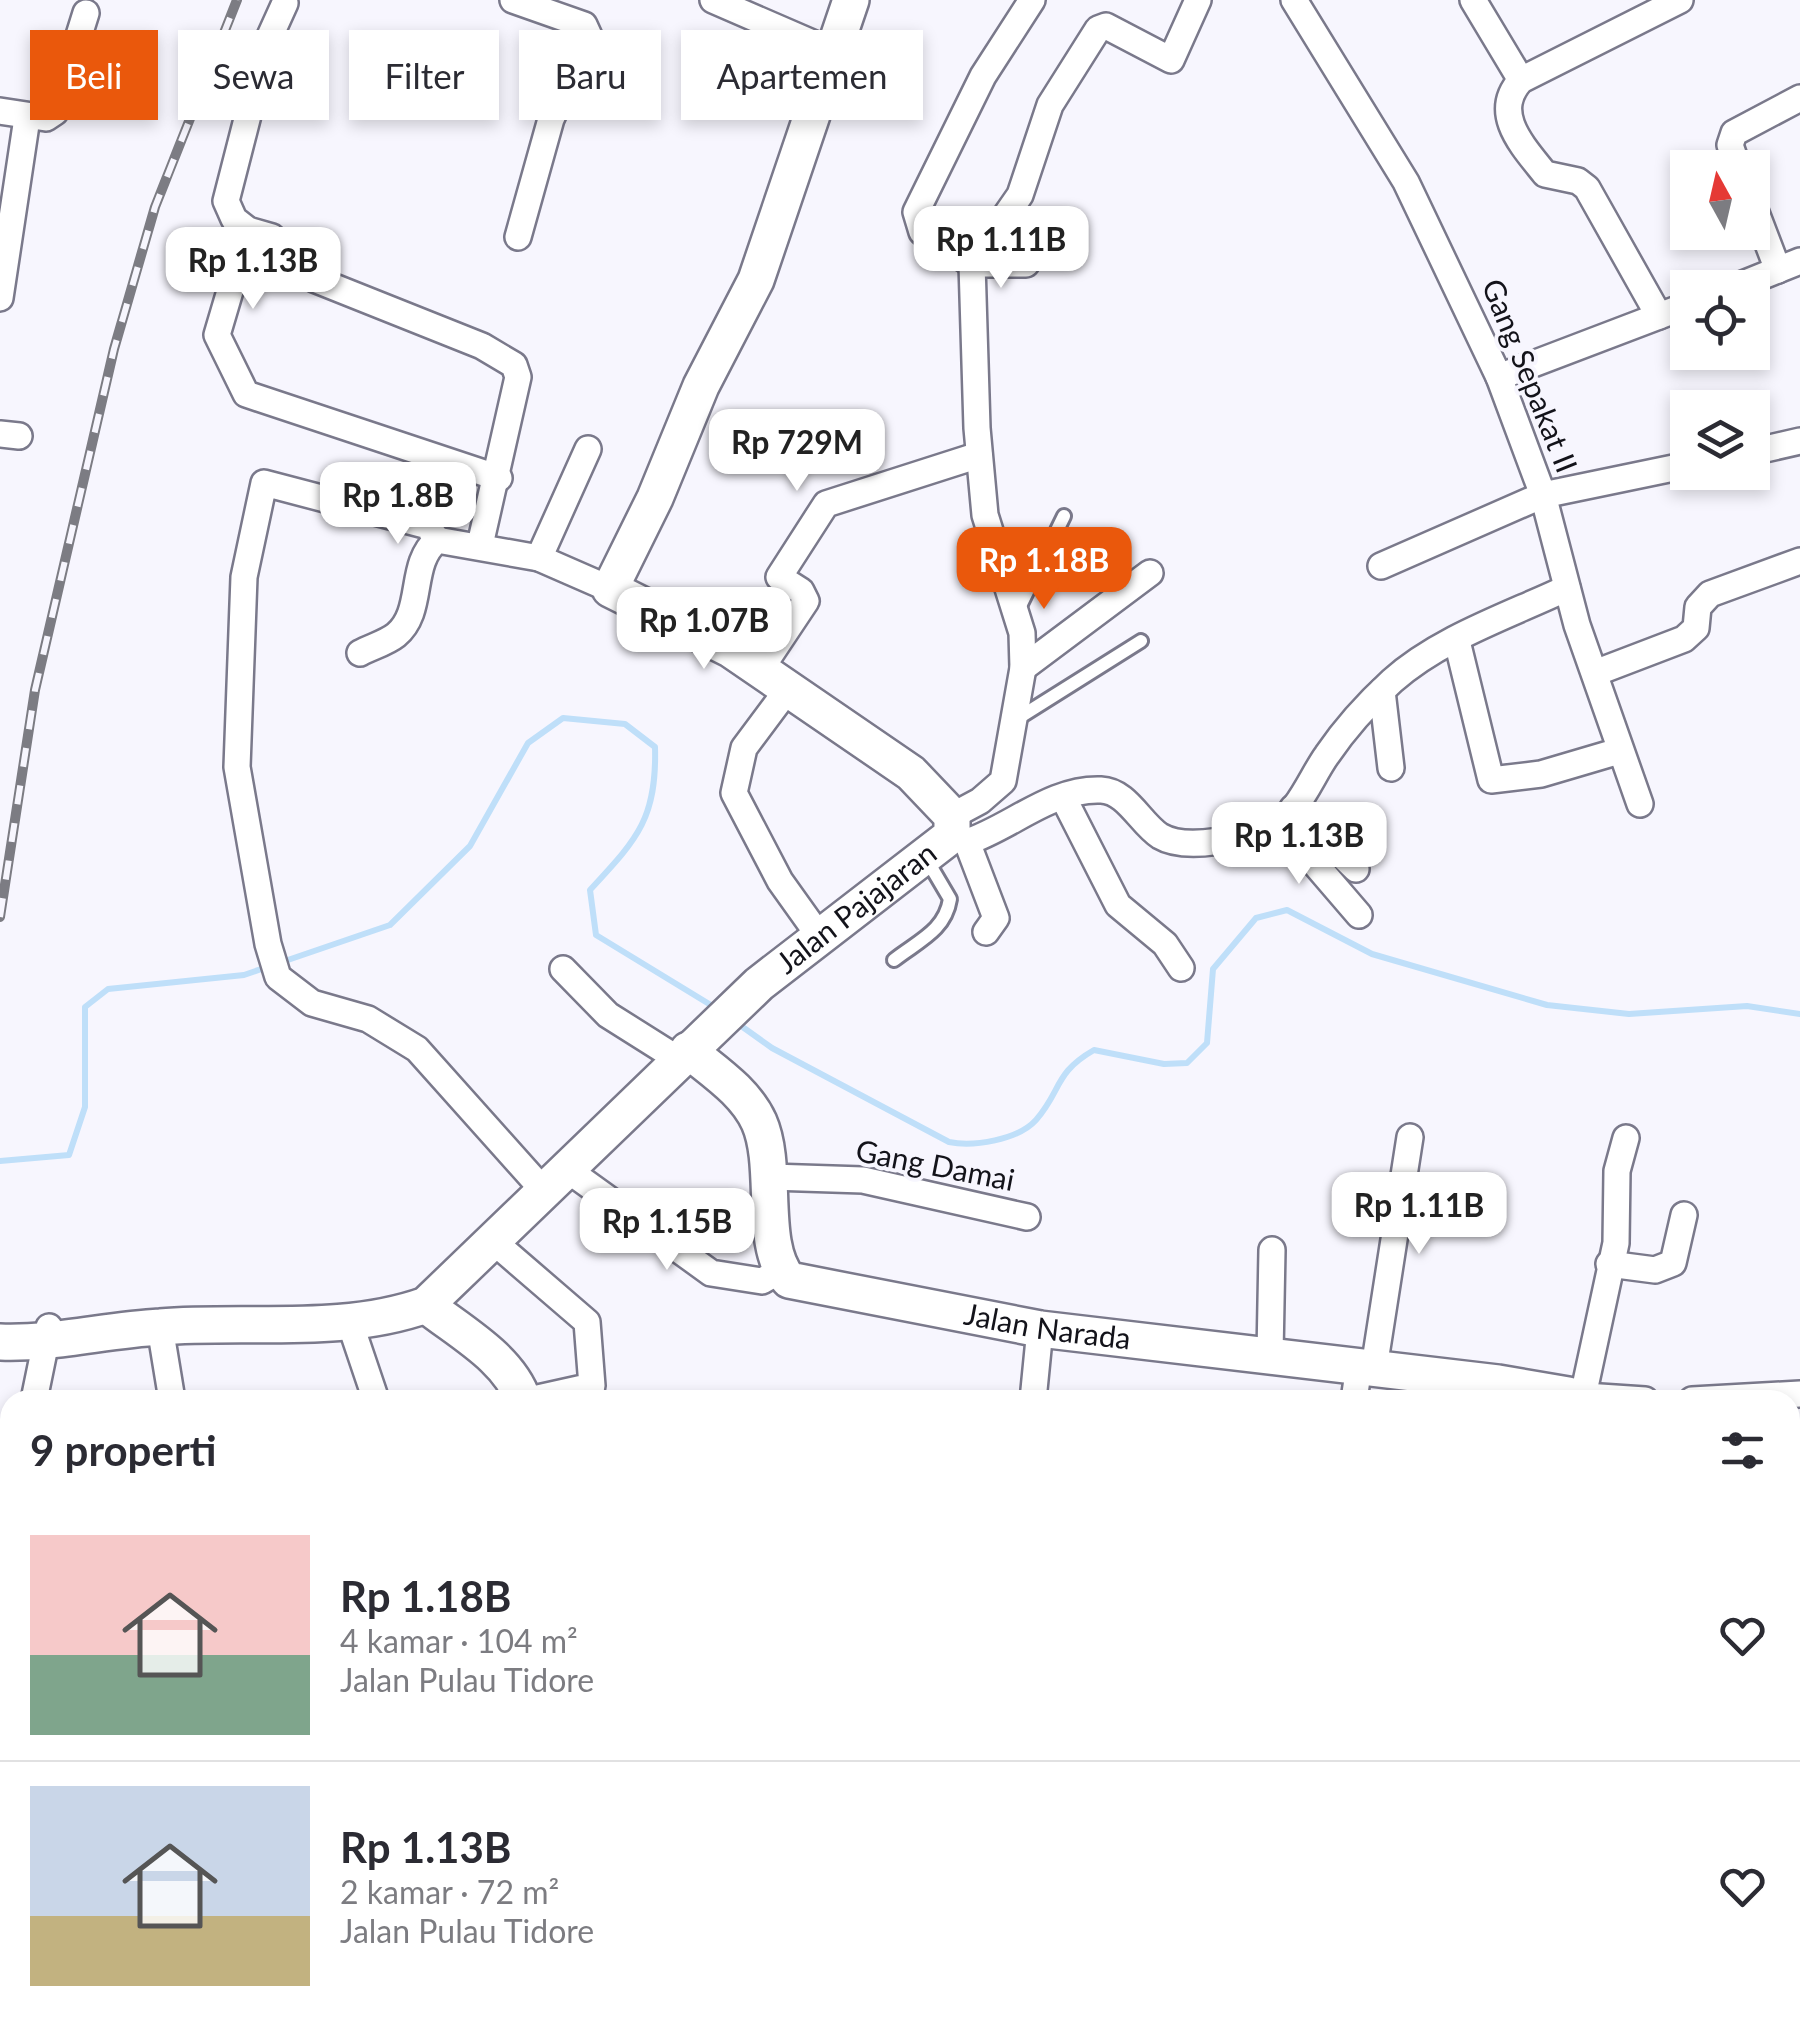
<!DOCTYPE html>
<html lang="id">
<head>
<meta charset="utf-8">
<style>
  :root { --surface:#fff; --page:#f2f2f3; --text:#2b2b33; --muted:#7c7c81; --line:#e1e1e2; --accent:#ea580c }
  body { margin:0; font-family:Lato,sans-serif; background:var(--page); color:var(--text); height:100vh; display:flex; flex-direction:column; font-size:38px; white-space:nowrap }
  * { box-sizing:border-box; margin:0 }
  p { font-size:32px; color:var(--muted) }
  .icon { flex:none; width:55px; height:55px; fill:none; stroke:currentColor; stroke-width:2; stroke-linecap:round; stroke-linejoin:round }
  .map { position:relative; flex:1; overflow:hidden }
  .drawer { position:absolute; left:0px; top:1390px; width:1800px; height:642px; display:flex; flex-direction:column; background:var(--surface); border-radius:30px 30px 0 0; box-shadow:0 5px 15px #0003 }
  .drawer>* { flex:none }
  .top-card { position:absolute; left:30px; top:30px; width:1000px; height:90px; display:flex; gap:20px }
  .needle { width:65px; rotate:352deg }
  .buttons { position:absolute; left:1670px; top:150px; display:grid; gap:20px }
  .buttons a { display:grid; place-items:center; width:100px; height:100px; border-radius:0px; background:var(--surface); box-shadow:0 5px 15px #0003; font-size:50px }
  .price { position:absolute; translate:-50% -85px; padding:0 22px; border-radius:20px; background:#fff; color:#222; font-size:32px; line-height:65px; filter:drop-shadow(0 2px 5px #0008) }
  .price::after { content:''; position:absolute; left:50%; top:60px; width:30px; height:22px; margin-left:-15px; background:inherit; clip-path:polygon(0 0,100% 0,50% 100%) }
  .price.current { background:var(--accent); color:#fff }
  ul { padding:0; list-style:none }
  li { display:flex; align-items:center; gap:30px; height:250px; padding:0 30px }
  li+li { border-top:2px solid var(--line) }
  li span { display:grid; place-items:center; flex:none; width:280px; height:200px; border-radius:0px; color:#555 }
  li>.icon { margin-inline-start:auto }
  span .icon { width:120px; height:120px; fill:#fffc; stroke-width:1 }
  li b { font-size:42px }
  h2 { display:flex; justify-content:space-between; align-items:center; height:120px; padding:0 30px; font-size:42px }
  .tag { padding:0 35px; border-radius:0px; background:var(--surface); box-shadow:0 5px 15px #0003; font-size:35px; line-height:90px }
  .tag.current { background:var(--accent); color:#fff }
  .map>svg:first-child { display:block }
</style>
</head>
<body>
<div class="map">
<svg width="1800" height="2032" viewBox="0 0 1800 2032">
  <rect width="100%" height="100%" fill="#f7f6fe"/>
  <g fill="none" stroke-linecap="round" stroke-linejoin="round">
    <g stroke="#bfdff9" stroke-width="6">
      <path d="M282,962l108,-37 80,-79 58,-103 35,-25 62,6 30,23c2,73 -19,93 -65,143l6,45 123,75"/>
      <path d="M737,1023l35,25 177,94c24,5 69,-2 87,-22 26,-30 18,-47 58,-70l70,14 23,-1 20,-20 6,-74 43,-51 31,-8 85,44 175,51 82,9 118,-8 53,8"/>
      <polyline points="0,1161 69,1155 85,1107 85,1007 108,989 244,975 270,966"/>
      <polyline points="1790,1497 1800,1492"/>
      <polyline points="1790,1702 1800,1696"/>
    </g>
    <g stroke="#7a798b" stroke-width="18">
      <g id="lane">
        <polyline points="1017,612 1064,516"/>
        <polyline points="1017,719 1141,641"/>
        <path d="M894,960c24,-19 51,-29 56,-61l-23,-39"/>
        <polyline points="52,2032 53,2022"/>
      </g>
    </g>
    <g stroke="#7a798b" stroke-width="30">
      <g id="street">
        <polyline points="513,0 584,25 589,36 551,119 518,237"/>
        <polyline points="713,0 833,52"/>
        <polyline points="1294,0 1406,182 1499,377 1543,495 1577,625 1640,804"/>
        <polyline points="1473,0 1521,80"/>
        <polyline points="285,3 266,45 226,201 234,219 248,230 272,237 314,279 482,346 514,365 518,377 480,545"/>
        <polyline points="0,111 46,118 55,112 86,13"/>
        <polyline points="1738,168 1730,145 1734,133 1800,98"/>
        <polyline points="1752,202 1778,270"/>
        <polyline points="248,230 217,335 246,394 499,478"/>
        <polyline points="1026,264 972,264 922,232 916,212 983,76 1032,0"/>
        <polyline points="1733,288 1800,261"/>
        <polyline points="0,298 27,118"/>
        <path d="M1659,316l-72,-128 -9,-7 -33,-7c-23,-29 -54,-61 -24,-94l159,-80"/>
        <polyline points="1499,377 1688,305"/>
        <polyline points="0,434 19,436"/>
        <polyline points="1752,452 1800,441"/>
        <polyline points="437,540 428,526 264,483 244,577 237,767 268,944 278,977 312,1003 368,1019 417,1049 544,1191"/>
        <polyline points="539,558 588,449"/>
        <polyline points="1381,566 1543,495 1688,465"/>
        <polyline points="1457,641 1491,780 1541,774 1619,751"/>
        <path d="M360,653c11,-6 26,-10 36,-18 29,-24 12,-71 41,-95l102,18 71,31"/>
        <polyline points="1023,668 1150,573"/>
        <polyline points="760,670 806,601 801,591 779,577 826,504 979,455"/>
        <polyline points="1595,673 1684,639 1696,628 1698,607 1710,594 1800,561"/>
        <polyline points="788,689 744,748 734,793 780,881 820,937"/>
        <polyline points="1382,691 1391,768"/>
        <polyline points="1063,797 1118,905 1165,944 1181,968"/>
        <polyline points="1293,808 1356,869"/>
        <polyline points="952,816 980,801 1003,781 1023,668 1022,633 985,515 977,428 972,264 1020,195 1050,105 1098,29 1106,26 1171,60 1198,0"/>
        <polyline points="1280,823 1359,915"/>
        <path d="M952,835l15,7c45,-15 84,-54 134,-52 26,1 39,33 59,46 27,16 85,2 112,-10 26,-11 39,-49 55,-71 19,-28 41,-52 65,-74 48,-43 118,-66 175,-93"/>
        <polyline points="967,842 996,918 986,932"/>
        <polyline points="563,969 608,1015 681,1061"/>
        <polyline points="568,1170 711,1273 762,1281 781,1270"/>
        <polyline points="771,1177 863,1180 1027,1217"/>
        <polyline points="493,1241 587,1322 592,1386 529,1400"/>
        <polyline points="1609,1264 1655,1270 1673,1263 1684,1215"/>
        <polyline points="349,1320 376,1400"/>
        <polyline points="160,1327 172,1400"/>
        <polyline points="1270,1354 1272,1250"/>
        <polyline points="1374,1368 1410,1137"/>
        <polyline points="1570,1395 1645,1400"/>
        <polyline points="1583,1396 1616,1243 1617,1171 1626,1138"/>
        <polyline points="34,1400 49,1327"/>
        <polyline points="1033,1400 1040,1329"/>
        <polyline points="1354,1400 1359,1366"/>
        <polyline points="1692,1400 1800,1394"/>
        <polyline points="1118,2022 1118,2032"/>
        <polyline points="1188,2022 1189,2032"/>
        <polyline points="278,2030 480,2030 480,2022"/>
        <polyline points="639,2032 641,2022"/>
        <polyline points="825,2032 826,2022"/>
        <polyline points="1348,2032 1349,2022"/>
        <polyline points="1375,2032 1375,2022"/>
        <polyline points="1493,2032 1495,2022"/>
      </g>
    </g>
    <g stroke="#7a798b" stroke-width="40">
      <g id="secondary">
        <path id="s1" d="M688,1050c25,21 57,41 71,72 20,45 -1,123 30,158l251,49 458,54 70,12v5"/>
        <path d="M426,1305c34,27 83,53 97,95"/>
        <path id="s2" d="M0,1342c55,2 105,-12 160,-15 88,-7 182,8 266,-22l333,-321 193,-149v-19l-41,-43 -181,-124 -120,-60 45,-91 46,-112 55,-106 95,-280"/>
        <polyline points="1689,2022 1726,2032"/>
        <polyline points="1014,2032 1014,2022"/>
        <polyline points="1771,2032 1800,2020"/>
      </g>
    </g>
    <use href="#lane" stroke="#fff" stroke-width="12"/>
    <use href="#street" stroke="#fff" stroke-width="25"/>
    <use href="#secondary" stroke="#fff" stroke-width="35"/>
    <g stroke="#7c7c83" stroke-width="10">
      <polyline id="rail" points="0,917 35,690 114,349 155,207 237,0"/>
    </g>
    <use href="#rail" stroke="#f7f6fe" stroke-width="6" stroke-dasharray="19" stroke-linecap="butt"/>
  </g>
  <g text-anchor="middle" stroke-width="8" stroke-linejoin="round" paint-order="stroke">
    <g font-size="30" fill="#13131a" stroke="#f7f6fe">
      <text transform="translate(1529 376) rotate(68)" y="10">Gang Sepakat II</text>
      <text dy="10" stroke="none"><textPath href="#s2" startOffset="1015">Jalan Pajajaran</textPath></text>
      <text transform="translate(935 1166) rotate(11)" y="10">Gang Damai</text>
      <text dy="10" stroke="none"><textPath href="#s1" startOffset="528">Jalan Narada</textPath></text>
    </g>
  </g>
</svg>
<div class="buttons">
<a><svg class="needle" viewBox="-14 -14 28 28"><path d="M0-13l5 13h-10z" fill="#e53935"/><path d="M0 13l5-13h-10z" fill="#7c7c81"/></svg></a>
<a><svg class="icon" aria-label="locate" viewBox="0 0 24 24"><circle cx="12" cy="12" r="6"/><path d="M12 2v4M12 18v4M2 12h4M18 12h4"/></svg></a>
<a><svg class="icon" aria-label="layers" viewBox="0 0 24 24"><path d="M12 4l9 5-9 5-9-5zM3 14l9 5 9-5"/></svg></a>
</div>
<b class="price" style="left:1001px;top:291px">Rp 1.11B</b>
<b class="price" style="left:253px;top:312px">Rp 1.13B</b>
<b class="price" style="left:797px;top:494px">Rp 729M</b>
<b class="price" style="left:398px;top:547px">Rp 1.8B</b>
<b class="price current" style="left:1044px;top:612px">Rp 1.18B</b>
<b class="price" style="left:704px;top:672px">Rp 1.07B</b>
<b class="price" style="left:1299px;top:887px">Rp 1.13B</b>
<b class="price" style="left:1419px;top:1257px">Rp 1.11B</b>
<b class="price" style="left:667px;top:1273px">Rp 1.15B</b>
<div class="top-card">
<a class="tag current">Beli</a>
<a class="tag">Sewa</a>
<a class="tag">Filter</a>
<a class="tag">Baru</a>
<a class="tag">Apartemen</a>
</div>
<section class="drawer">
<h2>9 properti<svg class="icon" aria-label="filters" viewBox="0 0 24 24"><path d="M4 7h16M4 17h16"/><circle cx="9" cy="7" r="2"/><circle cx="15" cy="17" r="2"/></svg></h2>
<ul>
<li><span style="background:linear-gradient(#f6c9c9 60%,#7fa58c 0)"><svg class="icon" aria-label="home" viewBox="0 0 24 24"><path d="M3 11l9-7 9 7M6 9v11h12V9"/></svg></span><div><b>Rp 1.18B</b><p>4 kamar · 104 m²</p><p>Jalan Pulau Tidore</p></div><svg class="icon" aria-label="heart" viewBox="0 0 24 24"><path d="M12 20l-8-8c-3-5 5-10 8-4 3-6 11-1 8 4z"/></svg></li>
<li><span style="background:linear-gradient(#c9d6e8 65%,#c2b280 0)"><svg class="icon" aria-label="home" viewBox="0 0 24 24"><path d="M3 11l9-7 9 7M6 9v11h12V9"/></svg></span><div><b>Rp 1.13B</b><p>2 kamar · 72 m²</p><p>Jalan Pulau Tidore</p></div><svg class="icon" aria-label="heart" viewBox="0 0 24 24"><path d="M12 20l-8-8c-3-5 5-10 8-4 3-6 11-1 8 4z"/></svg></li>
</ul>
</section>
</div>
</body>
</html>
